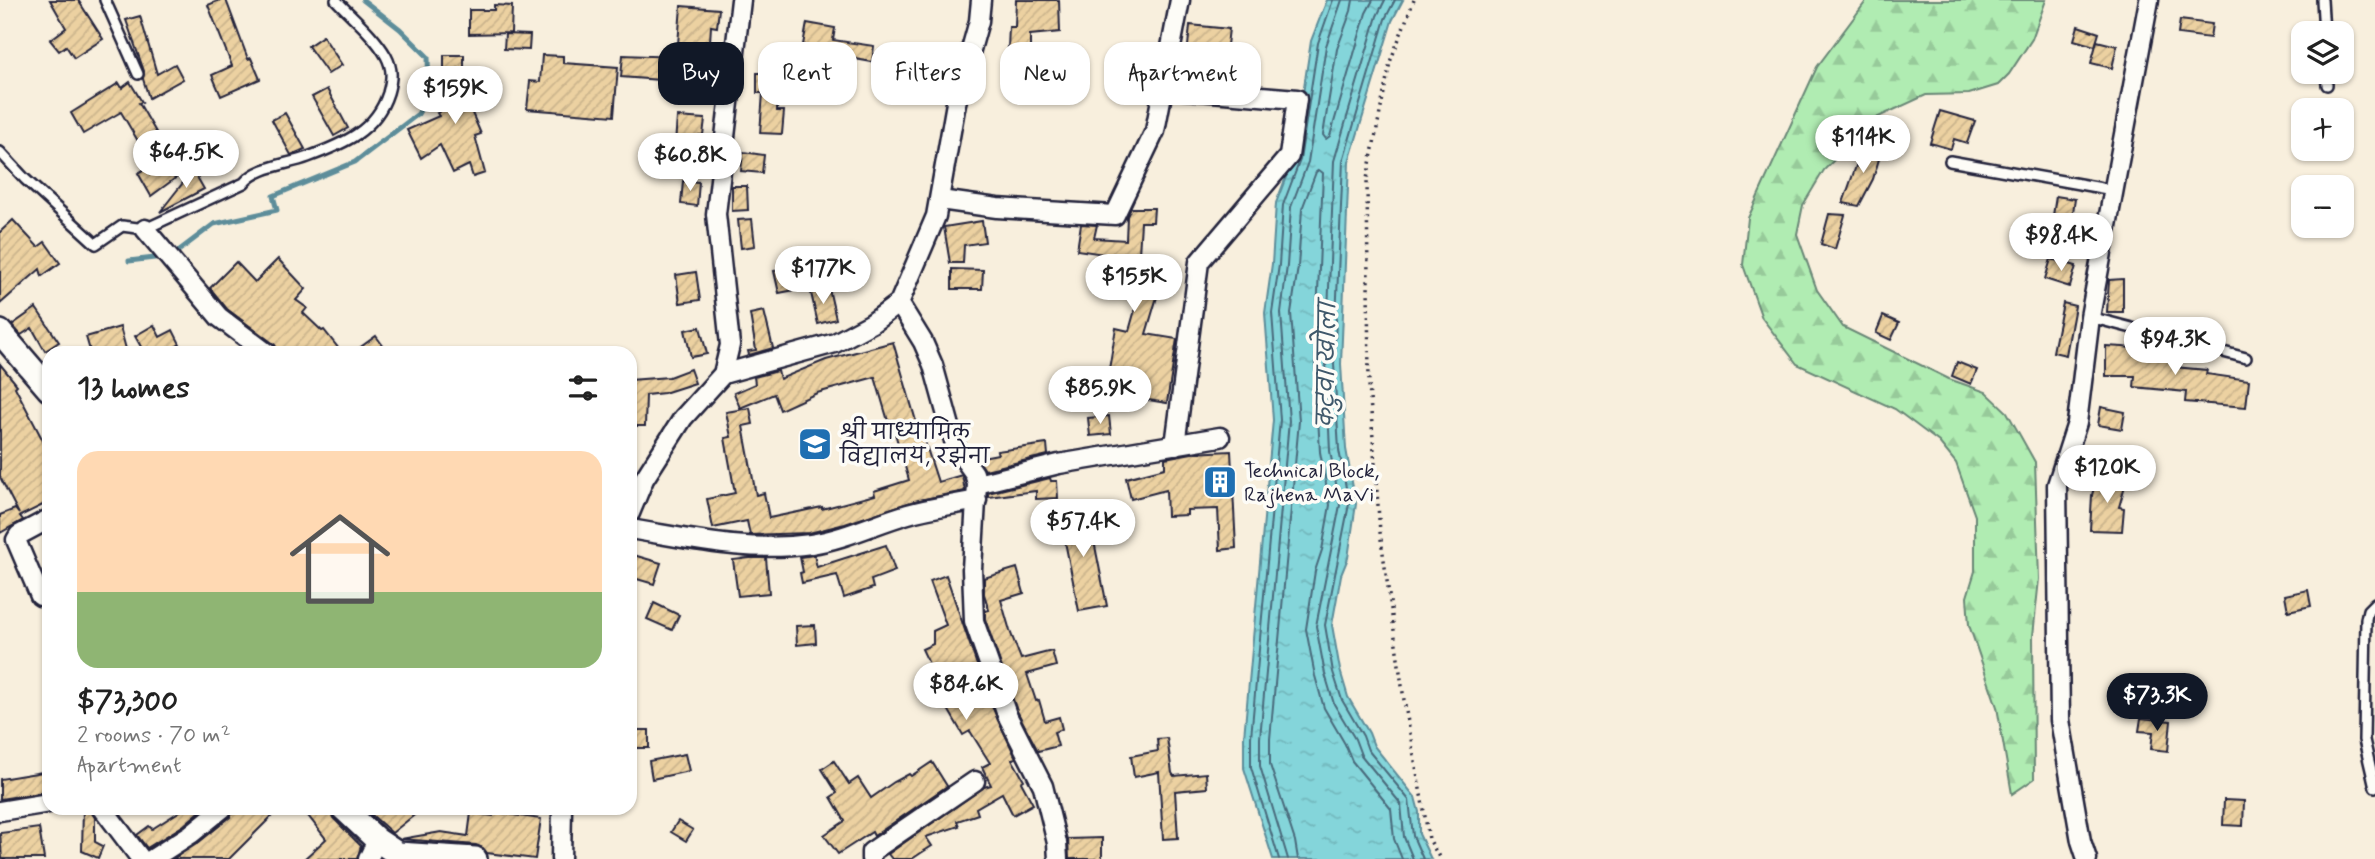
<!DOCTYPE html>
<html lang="en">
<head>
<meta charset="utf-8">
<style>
  :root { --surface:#fff; --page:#f2f2f2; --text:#222; --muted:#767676; --line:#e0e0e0; --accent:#111827 }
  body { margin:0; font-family:Mynerve,"Playpen Sans Deva",sans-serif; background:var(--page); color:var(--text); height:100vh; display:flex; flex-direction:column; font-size:26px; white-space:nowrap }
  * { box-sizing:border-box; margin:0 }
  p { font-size:23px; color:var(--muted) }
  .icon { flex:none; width:38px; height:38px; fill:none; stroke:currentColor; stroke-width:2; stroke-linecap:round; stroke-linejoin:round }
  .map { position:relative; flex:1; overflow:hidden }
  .drawer { position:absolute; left:42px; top:346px; width:595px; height:469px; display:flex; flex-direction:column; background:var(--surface); border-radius:21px; box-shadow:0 2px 5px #0004 }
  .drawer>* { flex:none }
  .hud { position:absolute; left:658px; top:42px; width:665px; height:63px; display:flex; gap:14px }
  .buttons { position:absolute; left:2291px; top:21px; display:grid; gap:14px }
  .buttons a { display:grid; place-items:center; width:63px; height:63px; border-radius:14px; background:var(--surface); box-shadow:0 2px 5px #0004; font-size:35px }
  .price { position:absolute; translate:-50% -60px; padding:0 16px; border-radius:24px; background:#fff; color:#222; font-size:23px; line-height:46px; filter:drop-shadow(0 2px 4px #0008) }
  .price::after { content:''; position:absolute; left:50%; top:42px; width:21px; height:16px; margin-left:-10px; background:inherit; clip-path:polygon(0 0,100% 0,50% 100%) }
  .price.on { background:var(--accent); color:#fff }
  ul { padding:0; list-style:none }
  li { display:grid; align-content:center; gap:14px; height:371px; padding:0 35px }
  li+li { border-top:2px solid var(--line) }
  li span { display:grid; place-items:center; height:217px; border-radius:21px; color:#555 }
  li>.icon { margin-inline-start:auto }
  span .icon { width:126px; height:126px; fill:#fffc; stroke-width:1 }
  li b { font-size:30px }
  h2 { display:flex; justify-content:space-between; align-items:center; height:84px; padding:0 35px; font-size:30px }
  .tag { padding:0 24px; border-radius:21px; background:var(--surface); box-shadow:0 2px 5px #0004; font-size:24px; line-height:63px }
  .tag.on { background:var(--accent); color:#fff }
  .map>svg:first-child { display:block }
</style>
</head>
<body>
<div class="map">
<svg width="2375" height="859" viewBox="0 0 2375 859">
  <defs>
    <pattern id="forest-firs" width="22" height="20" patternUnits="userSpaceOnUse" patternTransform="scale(1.75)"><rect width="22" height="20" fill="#b0ecb2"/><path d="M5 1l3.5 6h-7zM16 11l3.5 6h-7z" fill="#97ca9a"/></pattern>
    <pattern id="water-ripples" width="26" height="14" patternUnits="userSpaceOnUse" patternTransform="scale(1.75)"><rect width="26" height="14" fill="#84d5da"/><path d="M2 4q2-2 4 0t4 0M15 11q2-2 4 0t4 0" fill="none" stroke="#72b7bc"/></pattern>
    <pattern id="building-hatch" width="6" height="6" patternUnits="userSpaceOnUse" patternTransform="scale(1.75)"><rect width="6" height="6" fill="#ecd1a1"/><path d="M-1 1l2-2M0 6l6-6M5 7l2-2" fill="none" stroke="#cab38c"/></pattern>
  </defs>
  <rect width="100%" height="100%" fill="#f8efdd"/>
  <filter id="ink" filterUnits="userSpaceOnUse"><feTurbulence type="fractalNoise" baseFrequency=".0143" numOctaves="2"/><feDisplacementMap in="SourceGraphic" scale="14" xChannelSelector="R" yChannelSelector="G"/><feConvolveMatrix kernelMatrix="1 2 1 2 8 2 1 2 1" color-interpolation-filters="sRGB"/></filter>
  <g filter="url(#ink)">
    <polygon fill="url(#forest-firs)" stroke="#698776" stroke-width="2" points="1867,0 2046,0 2032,39 2009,74 1998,85 1969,94 1926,95 1876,118 1824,170 1803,205 1797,234 1817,290 1843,327 1949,379 1986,392 2007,412 2035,462 2039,579 2033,636 2034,779 2012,794 1997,707 1969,625 1967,597 1975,571 1975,516 1956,463 1939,442 1895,409 1797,364 1762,318 1743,265 1748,218 1817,67"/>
    <polygon fill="url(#water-ripples)" stroke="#5d8d9a" stroke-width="2" points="1327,0 1403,0 1392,21 1349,162 1341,364 1346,449 1356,504 1348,558 1341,575 1332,625 1340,670 1348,697 1369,733 1374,746 1415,797 1419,812 1419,834 1431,859 1273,859 1244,768 1244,737 1273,420 1265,313 1272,264 1276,203 1293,159 1311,41"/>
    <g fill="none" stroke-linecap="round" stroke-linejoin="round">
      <g stroke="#496a7b" stroke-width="2">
        <polyline points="1353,0 1351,11 1337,49 1323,135 1326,139 1330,136 1366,13 1373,0"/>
        <polyline points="1385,0 1377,16 1334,161 1326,364 1330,451 1340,505 1316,626 1325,674 1334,704 1355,739 1361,755 1401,804 1404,837 1413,859"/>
        <polyline points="1395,0 1385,19 1343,161 1334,364 1339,450 1349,504 1325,625 1333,672 1342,700 1363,736 1368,750 1409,800 1413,836 1423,859"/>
        <polyline points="1279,859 1251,767 1251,737 1280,420 1272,313 1279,265 1283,205 1300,160 1318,43 1333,0"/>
        <polyline points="1288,859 1260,766 1260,738 1289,421 1281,313 1287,266 1291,207 1308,162 1326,46 1342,0"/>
        <polyline points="1298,859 1295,841 1270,765 1270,739 1299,421 1291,313 1298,267 1302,209 1316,172 1319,170 1323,173 1315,364 1320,452 1330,505 1322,550 1315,571 1306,629 1315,676 1324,708 1345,744 1352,761 1391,809 1394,839 1402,859"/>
      </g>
      <g stroke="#5d8d9a" stroke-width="5">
        <polyline points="173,255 214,224 277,210 273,196 355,162 418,114 429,95 428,57 400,29 363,0"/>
        <polyline points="129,261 163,257"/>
      </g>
    </g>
    <g fill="url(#building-hatch)" stroke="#22223b" stroke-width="2">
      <polygon points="50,0 78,0 103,39 74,58 66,46 59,51 50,40 66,28"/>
      <polygon points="220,0 226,0 248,59 251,58 260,79 221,96 212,75 232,66 208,5"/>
      <polygon points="1016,0 1059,0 1060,32 1030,35 1030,48 1008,48 1009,27 1015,27"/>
      <polygon points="494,5 512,6 511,33 469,34 469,10 494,10"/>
      <polygon points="681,6 719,9 717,27 711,26 709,57 701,57 699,87 660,83 660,80 621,77 623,55 677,57"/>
      <polygon points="140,16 157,74 175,64 183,79 149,98 143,79 144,71 126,20"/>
      <polygon points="2180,20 2212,24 2210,38 2178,34"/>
      <polygon points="807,23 835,28 833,40 874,46 872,62 855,59 855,64 801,56"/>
      <polygon points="1190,25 1229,29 1225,61 1187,57"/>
      <polygon points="2078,26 2099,33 2095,46 2074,40"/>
      <polygon points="505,34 530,35 529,50 504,49"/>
      <polygon points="323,36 342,65 328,74 308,46"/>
      <polygon points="2097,41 2117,46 2112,68 2091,63"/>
      <rect x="444" y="55" width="20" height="14"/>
      <polygon points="542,55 563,56 563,63 618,67 614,116 527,109 530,81 540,82"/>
      <polygon points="475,70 475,72 488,70 490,88 469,92 469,106 481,134 475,136 485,173 473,177 469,165 453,173 440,145 421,158 407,130 439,116 437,113 455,103 453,72"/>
      <polygon points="757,73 778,73 777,111 784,111 782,134 760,133 763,93 757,93"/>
      <polygon points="892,76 915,79 913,94 890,92"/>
      <polygon points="130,82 142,102 139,103 168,153 181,146 192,166 151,196 138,173 152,165 121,112 83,134 71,113 119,83 122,88"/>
      <polygon points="327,89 348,128 334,136 312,97"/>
      <polygon points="1940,111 1975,121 1967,143 1954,139 1951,149 1930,143"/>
      <polygon points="285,113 305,149 291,155 272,120"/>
      <polygon points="677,117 705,119 703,135 699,135 695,172 662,168 666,143 675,144"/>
      <polygon points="1863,146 1882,149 1873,179 1859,206 1843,203"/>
      <polygon points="743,152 764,155 762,173 741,171"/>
      <polygon points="193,170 204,189 160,212"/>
      <polygon points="683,181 699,182 697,206 681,204"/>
      <polygon points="732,186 747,186 748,210 732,211"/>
      <polygon points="2056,196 2075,199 2071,225 2052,222"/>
      <polygon points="1131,208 1154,208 1153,222 1141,222 1139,254 1145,256 1143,264 1165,270 1146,334 1177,339 1167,403 1105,393 1116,328 1129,331 1138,299 1115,297 1117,278 1102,277 1104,254 1077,250 1081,224 1097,225 1094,238 1126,240 1127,216"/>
      <polygon points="1829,214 1845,215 1835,249 1821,244"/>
      <polygon points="752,219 755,246 741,248 738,220"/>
      <polygon points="13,220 38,247 45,242 60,263 42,276 40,269 0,304 0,232"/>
      <polygon points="982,221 985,242 964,245 963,263 950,263 944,227"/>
      <polygon points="278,259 306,289 296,300 307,308 303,313 322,331 324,330 343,354 279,354 275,345 227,309 210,288 236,262 255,282"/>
      <polygon points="2051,259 2076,266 2070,287 2045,279"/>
      <polygon points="800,265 805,288 779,293 774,271"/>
      <polygon points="952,269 983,270 982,289 952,289"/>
      <polygon points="696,272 700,300 680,303 676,275"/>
      <polygon points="2123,279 2123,312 2107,312 2109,280"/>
      <polygon points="829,289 836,319 818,324 811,293"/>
      <polygon points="2063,303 2075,306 2066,355 2053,352"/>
      <polygon points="36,308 59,342 45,351 32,328 21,335 12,325"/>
      <polygon points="764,311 773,348 749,355 748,351 756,350 750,314"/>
      <polygon points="1883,316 1899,323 1891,340 1876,333"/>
      <polygon points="154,325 160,337 173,330 180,344 163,354 145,354 135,336"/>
      <polygon points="120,327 126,349 112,354 91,354 86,337"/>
      <polygon points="700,327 707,354 691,357 685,330"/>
      <polygon points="376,336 389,354 351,354"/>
      <polygon points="893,342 918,428 920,427 938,482 962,475 965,491 914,501 845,524 809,533 750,535 747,521 713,528 707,499 735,493 725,438 731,437 726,412 750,408 753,424 743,426 756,495 764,493 769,518 822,507 822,509 875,495 874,491 909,480 891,420 888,421 875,377 817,393 780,410 774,394 740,408 734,393 755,384 754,377 778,371 780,379 826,360"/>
      <polygon points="2106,346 2123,347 2176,354 2174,367 2207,370 2206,374 2249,380 2246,407 2185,402 2186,392 2134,387 2135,376 2106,376"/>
      <polygon points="1957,362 1977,370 1971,384 1952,376"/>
      <polygon points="0,364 17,385 15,387 49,452 49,502 20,516 23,520 0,533 0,515 15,509 19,514 0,477"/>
      <polygon points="690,369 695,383 664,393 646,395 645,426 630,426 630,380 669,377"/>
      <polygon points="2101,407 2125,412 2122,429 2098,425"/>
      <polygon points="1109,416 1111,434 1090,436 1088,418"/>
      <polygon points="1047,444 1048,455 985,470 977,458 998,454 997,451"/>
      <polygon points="1231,451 1236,548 1220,550 1218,509 1187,510 1187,515 1167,516 1166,490 1131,499 1126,478 1165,468 1165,458 1192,453"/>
      <polygon points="2098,474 2126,482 2119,507 2124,508 2122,531 2090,530 2092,495"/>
      <polygon points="1050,478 1051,481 1057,481 1058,498 1036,499 1036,491 988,497 988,493"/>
      <polygon points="1087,506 1107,606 1079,611 1059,512"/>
      <polygon points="886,545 895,571 871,580 873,588 844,598 837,575 802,583 800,573 803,572 800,557 814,555 817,567"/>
      <polygon points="630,554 661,563 654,584 630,577"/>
      <polygon points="750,558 766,558 769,593 738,596 733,560"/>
      <polygon points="1017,568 1024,593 1001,600 1010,631 1021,659 1052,651 1056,666 1027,674 1036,701 1039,700 1045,721 1059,717 1062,729 1054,732 1058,746 1038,751 1017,711 985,619 985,611 989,610 984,594 984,578"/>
      <polygon points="946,575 980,674 971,677 987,704 990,702 1016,758 1012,759 1024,780 1021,782 1033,804 1013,815 1002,793 976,808 978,814 957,821 959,826 926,837 932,846 921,853 912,859 892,859 888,854 984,787 991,785 982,767 990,763 970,731 963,735 944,702 937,705 926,674 933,672 922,649 933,644 933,631 946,625 930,581"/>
      <polygon points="2308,590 2311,606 2288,611 2285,595"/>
      <polygon points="654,603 679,615 672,630 647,619"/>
      <polygon points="815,625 816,643 797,645 796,626"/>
      <polygon points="2141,718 2171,721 2168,751 2151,749 2153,732 2139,731"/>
      <polygon points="632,730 649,730 649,748 633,748"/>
      <polygon points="1167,738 1172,773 1174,776 1206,773 1207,788 1175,791 1178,838 1163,839 1159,772 1134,777 1131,756 1158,751 1157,739"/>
      <polygon points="685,754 689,771 652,779 649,761"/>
      <polygon points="834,761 849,784 858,778 871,798 894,782 909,774 911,776 932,762 947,786 874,836 872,832 838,854 824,835 845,821 831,797 837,793 822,769"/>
      <polygon points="43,772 46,792 0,799 0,779"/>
      <polygon points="2224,800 2244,801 2243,826 2223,825"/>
      <polygon points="83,808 90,808 95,818 95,842 103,846 98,858 82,851"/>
      <polygon points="185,808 204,808 184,825 147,848 137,835 149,826 152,829"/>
      <polygon points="234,808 280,808 229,859 173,859 198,843 230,817"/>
      <polygon points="302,808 329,808 333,818 361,846 357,859 304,859 326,839"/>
      <polygon points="364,808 423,808 392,833"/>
      <polygon points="494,812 541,819 535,859 487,853 483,848 476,845 401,839 441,832 468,836 471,813 493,816"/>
      <polygon points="678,821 693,830 686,841 671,832"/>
      <polygon points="39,828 44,859 2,859 0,833"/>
      <polygon points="1102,838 1102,859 1069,859 1068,839"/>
    </g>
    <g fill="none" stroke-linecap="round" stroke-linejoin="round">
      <g stroke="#22223b" stroke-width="14">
        <g id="service">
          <polyline points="105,0 138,74"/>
          <polyline points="2322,0 2324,33"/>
          <polyline points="2326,72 2327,85"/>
          <path d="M0,152l25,27 71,65 26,-18 23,3 99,-46c14,-17 43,-18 64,-26 35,-13 68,-26 80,-64 4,-14 5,-24 -2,-37 -12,-21 -34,-39 -50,-56"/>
          <polyline points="1950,161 2113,190"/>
          <polyline points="2090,317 2246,358"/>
          <polyline points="2375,603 2368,610 2366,619 2364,740 2375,787"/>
        </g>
      </g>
      <g stroke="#22223b" stroke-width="23">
        <g id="minor">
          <polyline points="1163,88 1297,99 1289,156 1199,262 1175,445"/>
          <polyline points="940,200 997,208 1115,215 1155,131 1180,0"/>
          <polyline points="145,229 219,317 268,354"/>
          <polyline points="899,303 923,342 933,365 956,448 974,473 977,484 972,569 974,621 1007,715 1043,786 1057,843 1058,859"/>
          <polyline points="723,374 835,343 872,323 899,303 936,216 956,103 979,21 981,0"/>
          <polyline points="977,484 1059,464 1220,437"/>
          <polyline points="630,513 644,479 683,418 723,374 730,345 716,214 741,0"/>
          <path d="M630,529c62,10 118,24 181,15 34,-5 65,-21 97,-30 23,-7 46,-9 69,-14"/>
          <polyline points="40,596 16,540 19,535 49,519"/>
          <polyline points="101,808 104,810 141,859"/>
          <polyline points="0,811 49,803"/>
          <polyline points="152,859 191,834 223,808"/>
          <polyline points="368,859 377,840"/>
          <polyline points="561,859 562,808"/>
          <polyline points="871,859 871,852 975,781"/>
          <polyline points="2087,859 2081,841 2060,720 2057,485 2077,423 2090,317 2149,0"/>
        </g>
      </g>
      <g stroke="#22223b" stroke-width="28">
        <g id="tertiary">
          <polyline points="0,332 49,389"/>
          <polyline points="343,808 377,840 398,854 475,859"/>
        </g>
      </g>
      <polyline stroke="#22223b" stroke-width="3.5" stroke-dasharray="2 5" stroke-linecap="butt" points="1414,0 1390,62 1367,179 1369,385 1380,532 1404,700 1429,839 1440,859"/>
      <use href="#service" stroke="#fdfcf7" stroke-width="9"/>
      <use href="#minor" stroke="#fdfcf7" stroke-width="18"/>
      <use href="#tertiary" stroke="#fdfcf7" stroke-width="23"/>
    </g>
  </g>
  <defs>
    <g id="school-square" transform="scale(1.75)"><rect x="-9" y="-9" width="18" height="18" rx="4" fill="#1f6fb2" stroke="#fdfcf7"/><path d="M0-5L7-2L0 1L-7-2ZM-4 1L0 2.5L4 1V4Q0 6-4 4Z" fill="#fff"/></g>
    <g id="building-square" transform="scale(1.75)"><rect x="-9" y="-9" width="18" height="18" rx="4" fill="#1f6fb2" stroke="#fdfcf7"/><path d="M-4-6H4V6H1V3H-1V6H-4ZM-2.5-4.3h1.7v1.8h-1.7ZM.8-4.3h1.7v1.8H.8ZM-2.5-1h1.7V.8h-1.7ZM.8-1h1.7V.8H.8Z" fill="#fff"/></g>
  </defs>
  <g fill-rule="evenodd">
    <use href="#school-square" x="815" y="444"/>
    <use href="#building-square" x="1220" y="482"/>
  </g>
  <g text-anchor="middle" stroke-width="7" stroke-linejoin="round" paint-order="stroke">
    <g font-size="21" fill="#22223b" stroke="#fdfcf7" text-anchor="start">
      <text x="840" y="439">श्री माध्यामिक<tspan x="840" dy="24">विद्यालय, रझेना</tspan></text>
      <text x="1244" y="477">Technical Block,<tspan x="1244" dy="24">Rajhena MaVi</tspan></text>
    </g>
    <g font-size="23" font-style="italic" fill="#3f586b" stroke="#fdfcf7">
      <text transform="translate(1326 365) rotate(-89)" y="8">कटुवा खोला</text>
    </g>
  </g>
</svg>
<div class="buttons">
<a><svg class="icon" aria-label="layers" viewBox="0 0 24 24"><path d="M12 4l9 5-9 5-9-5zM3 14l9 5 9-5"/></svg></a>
<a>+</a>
<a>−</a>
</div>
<b class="price" style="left:455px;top:126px">$159K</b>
<b class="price" style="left:1863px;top:175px">$114K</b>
<b class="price" style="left:186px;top:190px">$64.5K</b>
<b class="price" style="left:690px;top:193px">$60.8K</b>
<b class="price" style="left:2061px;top:273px">$98.4K</b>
<b class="price" style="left:823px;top:306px">$177K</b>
<b class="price" style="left:1134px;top:314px">$155K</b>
<b class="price" style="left:2175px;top:377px">$94.3K</b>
<b class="price" style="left:1100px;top:426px">$85.9K</b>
<b class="price" style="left:2107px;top:505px">$120K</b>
<b class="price" style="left:1083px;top:559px">$57.4K</b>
<b class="price" style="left:966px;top:722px">$84.6K</b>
<b class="price on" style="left:2157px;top:733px">$73.3K</b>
<div class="hud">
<a class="tag on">Buy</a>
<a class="tag">Rent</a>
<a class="tag">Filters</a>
<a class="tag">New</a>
<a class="tag">Apartment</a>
</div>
<section class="drawer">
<h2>13 homes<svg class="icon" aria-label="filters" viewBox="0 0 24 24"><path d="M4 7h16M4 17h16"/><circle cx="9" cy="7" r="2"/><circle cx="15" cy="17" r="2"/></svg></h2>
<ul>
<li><span style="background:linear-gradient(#ffd9b3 65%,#8fb573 0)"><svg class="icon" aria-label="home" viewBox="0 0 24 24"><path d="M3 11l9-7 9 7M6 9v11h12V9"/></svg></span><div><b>$73,300</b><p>2 rooms · 70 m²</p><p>Apartment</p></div></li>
</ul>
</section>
</div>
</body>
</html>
